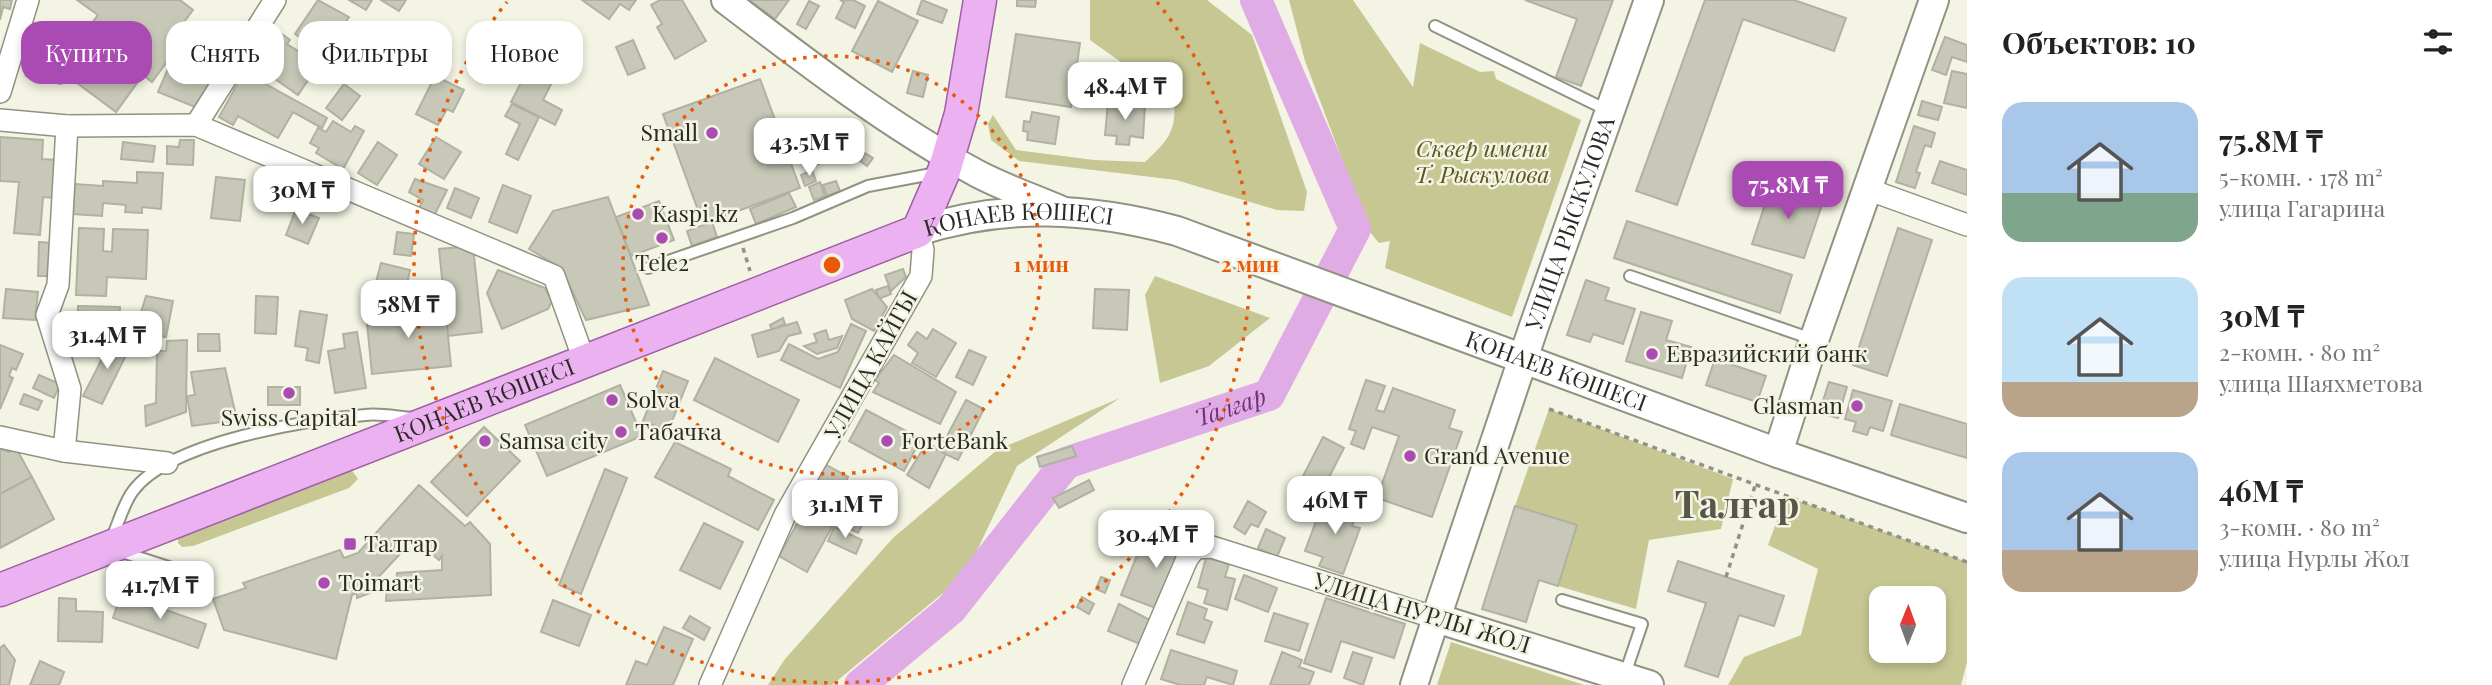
<!DOCTYPE html>
<html lang="ru">
<head>
<meta charset="utf-8">
<style>
  :root { --surface:#fff; --page:#f2f2f2; --text:#222; --muted:#767676; --accent:#aa4bb4 }
  body { margin:0; font-family:"Playfair Display",serif; background:var(--page); color:var(--text); height:100vh; display:flex; flex-direction:column; font-size:26px; white-space:nowrap }
  * { box-sizing:border-box; margin:0 }
  p { font-size:23px; color:var(--muted) }
  .icon { flex:none; width:38px; height:38px; fill:none; stroke:currentColor; stroke-width:2; stroke-linecap:round; stroke-linejoin:round }
  .map { position:relative; flex:1; overflow:hidden }
  .details { display:flex; flex-direction:column; background:var(--surface); width:525px }
  .details>* { flex:none }
  .banner { position:absolute; left:21px; top:21px; width:665px; height:63px; display:flex; gap:14px }
  .needle { width:46px; rotate:1deg }
  .controls { position:absolute; left:1869px; top:586px; display:grid; gap:14px }
  .controls a { display:grid; place-items:center; width:77px; height:77px; border-radius:14px; background:var(--surface); box-shadow:0 4px 10px #0003; font-size:35px }
  .price { position:absolute; translate:-50% -60px; padding:0 16px; border-radius:14px; background:#fff; color:#222; font-size:23px; line-height:46px; filter:drop-shadow(0 2px 4px #0008) }
  .price::after { content:''; position:absolute; left:50%; top:42px; width:21px; height:16px; margin-left:-10px; background:inherit; clip-path:polygon(0 0,100% 0,50% 100%) }
  .price.current { background:var(--accent); color:#fff }
  ul { padding:0; list-style:none }
  li { display:flex; align-items:center; gap:21px; height:175px; padding:0 35px }
  li span { display:grid; place-items:center; flex:none; width:196px; height:140px; border-radius:21px; color:#555 }
  li>.icon { margin-inline-start:auto }
  span .icon { width:84px; height:84px; fill:#fffc; stroke-width:1 }
  li b { font-size:30px }
  h2 { display:flex; justify-content:space-between; align-items:center; height:84px; padding:0 35px; font-size:30px }
  .pill { padding:0 24px; border-radius:21px; background:var(--surface); box-shadow:0 4px 10px #0003; font-size:24px; line-height:63px }
  .pill.current { background:var(--accent); color:#fff }
  main { display:flex; flex:1; min-height:0 }
  .map>svg:first-child { display:block }
</style>
</head>
<body>
<main>
<div class="map">
<svg width="1967" height="685" viewBox="0 0 1967 685">
  <rect width="100%" height="100%" fill="#f4f4e4"/>
  <g fill="#c6c793" fill-rule="evenodd">
    <path d="M1090,0h117l45,35 55,157 -3,19 -27,-1 -101,-30 -157,-19 -28,-21 -3,-16 5,-9 23,35 78,10 51,2c30,-27 32,-37 28,-76l-41,-16 -42,-30z"/>
    <polygon points="1289,0 1353,0 1413,87 1420,43 1480,72 1494,71 1496,79 1581,120 1512,317 1385,268 1390,241 1379,243 1369,231 1305,61"/>
    <polygon points="1155,276 1270,318 1209,366 1160,383 1145,295"/>
    <polygon points="1120,398 1017,466 966,574 832,685 768,685 785,659 893,538 997,450"/>
    <polygon points="1549,409 1733,479 1721,529 1649,540 1636,609 1558,586 1577,526 1515,506"/>
    <polygon points="351,469 358,479 349,488 193,546 182,547 178,543 178,536"/>
    <path d="M1786,496l181,66v100l-6,23h-233l16,-28 57,-22 17,-66 -50,-24zM1881,598h53v53h-53z"/>
    <polygon points="1451,642 1584,685 1437,685"/>
  </g>
  <g fill="none" stroke-linecap="round" stroke-linejoin="round">
    <path stroke="#e0ace5" stroke-width="32" id="s1" d="M860,685l91,-76 115,-146 203,-68 86,-166 -99,-229"/>
  </g>
  <g fill="#c8c8b8" stroke="#b0b1a1" stroke-width="2">
    <polygon points="0,0 12,0 10,9 3,7 0,20"/>
    <polygon points="77,0 180,0 193,10 169,42 177,48 152,82 143,75 116,112 73,80 90,56 75,45 98,15"/>
    <polygon points="318,0 349,17 336,36 366,56 355,73 295,34"/>
    <polygon points="349,0 372,0 366,10"/>
    <polygon points="381,0 406,0 399,11"/>
    <polygon points="582,0 636,0 629,10 620,4 609,19"/>
    <polygon points="660,0 682,0 706,41 675,59 657,27 662,24 651,5"/>
    <polygon points="749,0 789,0 775,19"/>
    <polygon points="840,0 853,0 865,6 855,28 836,18 844,2"/>
    <polygon points="922,0 947,10 942,23 917,14"/>
    <polygon points="1017,0 1036,0 1035,7 1017,6"/>
    <polygon points="1525,0 1613,0 1581,86 1556,77 1577,19"/>
    <polygon points="1705,0 1794,0 1846,18 1834,51 1743,19 1677,205 1636,191"/>
    <polygon points="809,1 819,6 806,29 797,24"/>
    <polygon points="878,1 918,21 892,72 852,51"/>
    <polygon points="275,29 290,40 287,44 301,53 305,46 345,73 341,79 319,64 298,95 268,74 281,54 265,44"/>
    <polygon points="1016,34 1080,43 1071,107 1006,97"/>
    <polygon points="35,36 71,44 61,84 26,76"/>
    <polygon points="1945,37 1967,45 1967,62 1952,57 1946,75 1932,70"/>
    <polygon points="633,40 645,68 628,75 616,47"/>
    <polygon points="540,46 564,59 543,100 562,110 555,125 511,102"/>
    <polygon points="173,57 214,73 200,109 158,92"/>
    <polygon points="913,71 928,75 923,97 907,93"/>
    <polygon points="1952,71 1967,74 1967,108 1944,103"/>
    <polygon points="244,72 327,118 322,128 293,112 278,138 238,116 233,125 219,117"/>
    <polygon points="435,76 464,90 453,112 447,109 438,125 416,114"/>
    <polygon points="760,79 800,188 703,224 663,114"/>
    <polygon points="1108,79 1136,79 1137,102 1108,102"/>
    <polygon points="344,84 360,96 342,120 326,108"/>
    <polygon points="1922,101 1942,107 1938,120 1918,115"/>
    <polygon points="1108,102 1145,106 1143,138 1130,136 1129,145 1116,144 1117,136 1105,135"/>
    <polygon points="512,104 539,117 518,160 506,154 520,124 505,116"/>
    <polygon points="1032,112 1059,117 1055,144 1027,140 1028,132 1023,131 1024,121 1030,122"/>
    <polygon points="333,121 351,132 355,126 364,131 343,169 316,153 319,148 310,143 318,128 326,132"/>
    <polygon points="1914,126 1935,133 1931,147 1925,145 1916,172 1920,173 1915,188 1896,182"/>
    <polygon points="0,137 43,140 42,159 58,160 54,198 43,197 40,235 14,233 19,182 0,181"/>
    <polygon points="436,137 461,152 444,179 419,164"/>
    <polygon points="180,140 194,140 193,165 167,164 167,146 179,147"/>
    <polygon points="123,142 155,146 153,162 121,159"/>
    <polygon points="378,142 397,155 377,185 358,173"/>
    <polygon points="815,147 821,163 812,166 807,151"/>
    <polygon points="865,153 873,158 867,166 860,161"/>
    <polygon points="1940,161 1967,170 1967,195 1932,183"/>
    <polygon points="812,170 816,181 805,186 801,175"/>
    <polygon points="137,172 163,173 161,209 142,207 142,213 125,212 126,205 103,203 102,216 73,214 75,184 103,186 103,181 137,183"/>
    <polygon points="286,173 301,180 295,191 281,184"/>
    <polygon points="216,177 245,180 240,221 211,218"/>
    <polygon points="415,179 447,190 434,216 419,208 423,200 409,192"/>
    <polygon points="836,181 840,191 827,196 823,185"/>
    <polygon points="820,182 825,196 814,200 809,187"/>
    <polygon points="1772,183 1824,199 1804,258 1752,244"/>
    <polygon points="503,185 531,196 517,233 489,222"/>
    <polygon points="455,188 479,198 471,218 447,208"/>
    <polygon points="789,193 796,207 756,224 750,209"/>
    <polygon points="608,197 649,305 586,320 561,268 529,249 553,211"/>
    <polygon points="659,201 674,240 631,256 616,217"/>
    <polygon points="296,209 319,218 308,244 286,235"/>
    <polygon points="1627,221 1792,275 1780,313 1614,258"/>
    <polygon points="712,222 717,237 692,246 687,231"/>
    <polygon points="79,228 104,229 103,251 112,252 113,229 148,230 146,279 107,277 106,296 76,295"/>
    <polygon points="1898,228 1932,240 1887,376 1853,365"/>
    <polygon points="397,232 414,234 411,256 394,254"/>
    <polygon points="39,242 54,243 53,276 38,276"/>
    <polygon points="473,246 482,332 448,336 439,249"/>
    <polygon points="381,263 410,270 405,293 375,286"/>
    <polygon points="903,269 906,277 891,291 885,275"/>
    <polygon points="498,270 545,288 552,301 548,309 502,329 487,293"/>
    <polygon points="1586,280 1609,288 1605,300 1635,309 1623,344 1593,334 1590,342 1567,335"/>
    <polygon points="888,286 891,294 879,299 876,290"/>
    <polygon points="6,289 38,292 35,320 3,318"/>
    <polygon points="872,289 887,307 874,331 852,319 845,300"/>
    <polygon points="1095,289 1129,290 1127,330 1093,328"/>
    <polygon points="146,296 173,301 166,337 135,332"/>
    <polygon points="256,296 278,297 276,334 255,333"/>
    <polygon points="78,306 120,307 119,340 77,339"/>
    <polygon points="445,306 451,366 372,374 366,313"/>
    <polygon points="300,311 327,315 319,363 306,360 308,348 295,346"/>
    <polygon points="1641,312 1672,321 1666,340 1691,347 1682,378 1626,361"/>
    <polygon points="783,318 785,324 772,330 770,325"/>
    <polygon points="797,322 801,333 788,336 779,351 758,357 752,335"/>
    <polygon points="851,324 866,331 840,388 781,360 789,344 818,359 838,352"/>
    <polygon points="933,329 956,343 936,377 912,363 918,353 908,345 917,332 927,339"/>
    <polygon points="826,330 829,340 842,336 837,348 817,354 804,346 817,342 814,334"/>
    <polygon points="357,332 366,388 335,393 328,351 345,348 343,334"/>
    <polygon points="198,334 219,334 220,351 198,351"/>
    <polygon points="123,336 133,341 102,404 83,396 108,347 116,350"/>
    <polygon points="187,340 186,412 146,426 145,406 156,403 157,351 166,351 167,341"/>
    <polygon points="0,345 23,354 16,370 12,368 9,376 13,378 0,409"/>
    <polygon points="969,350 986,357 973,385 956,377"/>
    <polygon points="894,355 956,392 940,424 873,392 879,383 875,380"/>
    <polygon points="715,358 799,400 778,442 694,400"/>
    <polygon points="1715,359 1766,376 1757,402 1706,385"/>
    <polygon points="225,368 237,420 192,426 187,396 195,395 191,372"/>
    <polygon points="663,371 688,381 668,431 643,421"/>
    <polygon points="39,375 60,384 54,398 33,388"/>
    <polygon points="1366,380 1385,386 1376,410 1384,412 1393,388 1455,410 1449,428 1462,432 1432,517 1377,498 1399,436 1372,427 1364,449 1351,444 1356,431 1349,429"/>
    <polygon points="1829,382 1847,387 1838,418 1819,413"/>
    <polygon points="620,385 642,436 547,476 525,425"/>
    <rect x="268" y="387" width="32" height="18"/>
    <polygon points="1853,390 1892,401 1883,431 1870,427 1867,435 1853,431 1856,422 1845,419"/>
    <polygon points="24,394 42,401 38,410 20,404"/>
    <polygon points="966,400 984,409 958,460 939,451"/>
    <polygon points="1900,404 1967,424 1967,458 1891,435"/>
    <polygon points="866,410 921,439 904,471 849,441"/>
    <polygon points="484,427 520,461 467,516 431,482"/>
    <polygon points="1323,437 1344,448 1323,489 1302,478"/>
    <polygon points="675,442 731,469 728,476 774,500 758,530 655,477"/>
    <polygon points="926,444 946,454 929,488 907,475"/>
    <polygon points="1072,446 1076,456 1040,467 1037,457"/>
    <polygon points="16,448 32,477 0,494 0,449 9,452"/>
    <polygon points="823,463 848,477 843,487 859,495 851,510 866,518 858,533 814,510 825,490 812,483"/>
    <polygon points="605,469 627,478 581,594 559,585"/>
    <polygon points="32,477 54,519 0,548 0,494"/>
    <polygon points="1089,480 1094,490 1059,508 1053,498"/>
    <polygon points="419,485 465,526 470,522 490,544 491,595 386,601 387,585 396,583 397,573 442,570 442,556 439,560 414,539 371,585 373,592 357,598 357,593 352,595 336,659 224,630 213,599 246,588 243,583 340,550 344,558 358,553"/>
    <polygon points="1341,500 1360,506 1352,526 1360,528 1343,574 1319,566 1323,557 1305,551 1322,505 1337,510"/>
    <polygon points="1248,501 1266,512 1258,527 1251,524 1245,534 1234,527"/>
    <polygon points="1515,506 1577,525 1558,586 1539,580 1526,622 1482,609"/>
    <polygon points="804,511 832,527 807,572 779,556"/>
    <polygon points="704,523 743,542 720,589 680,570"/>
    <polygon points="834,527 862,540 856,554 828,541"/>
    <polygon points="1173,528 1190,535 1161,610 1121,595 1140,548 1151,552 1157,535 1168,539"/>
    <polygon points="1266,529 1285,538 1277,557 1258,548"/>
    <polygon points="1206,558 1229,564 1225,577 1235,579 1227,610 1204,603 1208,590 1198,587"/>
    <polygon points="1678,561 1784,596 1774,626 1739,615 1718,677 1685,666 1706,603 1668,591"/>
    <polygon points="1244,575 1277,588 1268,612 1235,599"/>
    <polygon points="1101,577 1110,580 1105,593 1096,589"/>
    <polygon points="121,594 206,624 198,648 113,618"/>
    <polygon points="1082,597 1094,604 1089,614 1077,607"/>
    <polygon points="59,598 76,599 76,611 103,612 102,642 58,641"/>
    <polygon points="1326,598 1405,624 1394,658 1341,641 1331,672 1304,663"/>
    <polygon points="553,600 591,615 579,646 541,632"/>
    <polygon points="1188,602 1207,609 1204,619 1212,622 1204,643 1177,634"/>
    <polygon points="1119,604 1150,620 1140,644 1108,631"/>
    <polygon points="1274,613 1308,624 1299,651 1265,641"/>
    <polygon points="690,616 710,628 704,640 683,628"/>
    <polygon points="664,627 693,639 673,685 626,685 636,661 647,665"/>
    <polygon points="4,645 15,660 9,685 0,685 0,648"/>
    <polygon points="1171,650 1237,671 1233,685 1207,677 1204,685 1180,685 1161,679"/>
    <polygon points="1282,652 1302,660 1299,667 1314,672 1309,685 1270,685"/>
    <polygon points="1353,652 1372,658 1363,685 1344,678"/>
    <polygon points="40,661 64,672 59,685 30,685"/>
  </g>
  <g fill="none" stroke-linecap="round" stroke-linejoin="round">
    <g stroke="#929283" stroke-width="14">
      <g id="service">
        <polyline points="1435,26 1607,110"/>
        <polyline points="648,268 793,218 868,186 937,173"/>
        <polyline points="1630,276 1812,339"/>
        <path d="M111,540c7,-15 12,-36 22,-49 36,-49 173,-71 232,-76 15,-2 33,2 48,3"/>
        <polyline points="119,551 190,574"/>
        <polyline points="1562,600 1642,624 1624,677"/>
      </g>
    </g>
    <g stroke="#929283" stroke-width="24">
      <g id="minor">
        <polyline points="0,92 28,0"/>
        <polyline points="0,120 67,126 196,125 554,276 584,360"/>
        <polyline points="196,125 275,0"/>
        <polyline points="1867,189 1967,225"/>
        <polyline points="0,437 64,451 167,463"/>
        <polyline points="64,451 70,389 47,315 58,285 67,126"/>
        <polyline points="710,685 785,515 921,276 923,250 918,231"/>
        <polyline points="1133,685 1187,559 1195,548 1212,547 1436,618"/>
      </g>
    </g>
    <g stroke="#929283" stroke-width="30">
      <g id="tertiary">
        <path d="M725,0c81,62 163,125 253,174 27,14 56,24 84,36"/>
        <polyline points="1414,685 1436,618"/>
      </g>
    </g>
    <g stroke="#929283" stroke-width="32">
      <g id="secondary">
        <path id="s2" d="M918,231c87,-28 171,-24 259,0l601,222 189,65"/>
        <polyline points="1778,453 1814,340 1934,0"/>
        <path id="s3" d="M1649,685l-213,-67 97,-289 116,-329"/>
      </g>
    </g>
    <g stroke="#9f60a3" stroke-width="35">
      <g id="primary">
        <path id="s4" d="M0,590l918,-359 26,-60 17,-57 19,-114"/>
      </g>
    </g>
    <g stroke="#919186" stroke-width="3.5" stroke-dasharray="5 5" stroke-linecap="butt">
      <polyline points="743,248 750,271"/>
      <polyline points="1549,409 1967,562"/>
      <polyline points="1726,577 1755,486"/>
    </g>
    <use href="#service" stroke="#fff" stroke-width="10"/>
    <use href="#minor" stroke="#fff" stroke-width="21"/>
    <use href="#tertiary" stroke="#fff" stroke-width="26"/>
    <use href="#secondary" stroke="#fff" stroke-width="28"/>
    <use href="#primary" stroke="#ebb1f1" stroke-width="32"/>
  </g>
  <g fill="none" stroke="#e8590c" stroke-width="3.5" stroke-dasharray="3.5 7">
    <circle cx="832" cy="265" r="209"/>
    <path d="M1157 2A418 418 0 1 1 507 2"/>
  </g>
  <g fill="#aa4bb4" stroke="#f4f4e4" stroke-width="2.5">
    <circle cx="712" cy="133" r="7"/>
    <circle cx="638" cy="214" r="7"/>
    <circle cx="662" cy="238" r="7"/>
    <circle cx="1652" cy="354" r="7"/>
    <circle cx="289" cy="393" r="7"/>
    <circle cx="612" cy="400" r="7"/>
    <circle cx="1857" cy="406" r="7"/>
    <circle cx="621" cy="432" r="7"/>
    <circle cx="485" cy="441" r="7"/>
    <circle cx="887" cy="441" r="7"/>
    <circle cx="1410" cy="456" r="7"/>
    <rect x="343" y="537" width="14" height="14" rx="3.5"/>
    <circle cx="324" cy="583" r="7"/>
  </g>
  <g text-anchor="middle" stroke-width="5" stroke-linejoin="round" paint-order="stroke">
    <g font-size="23" fill="#2b2b25" stroke="#f4f4e4" text-anchor="start">
      <text x="698" y="141" text-anchor="end">Small</text>
      <text x="652" y="222">Kaspi.kz</text>
      <text x="662" y="271" text-anchor="middle">Tele2</text>
      <text x="1666" y="362">Евразийский банк</text>
      <text x="626" y="408">Solva</text>
      <text x="1843" y="414" text-anchor="end">Glasman</text>
      <text x="289" y="426" text-anchor="middle">Swiss Capital</text>
      <text x="635" y="440">Табачка</text>
      <text x="499" y="449">Samsa city</text>
      <text x="901" y="449">ForteBank</text>
      <text x="1424" y="464">Grand Avenue</text>
      <text x="364" y="552">Талгар</text>
      <text x="338" y="591">Toimart</text>
    </g>
    <g font-size="23" font-style="italic" fill="#585820" stroke="#f4f4e4">
      <text x="1482" y="157">Сквер имени<tspan x="1482" dy="26">Т. Рыскулова</tspan></text>
    </g>
    <g font-size="23" fill="#2b2b25" stroke="#f4f4e4">
      <text dy="8" stroke="none"><textPath href="#s3" startOffset="640">УЛИЦА РЫСКУЛОВА</textPath></text>
      <text dy="8" stroke="none"><textPath href="#s2" startOffset="102">ҚОНАЕВ КӨШЕСІ</textPath></text>
      <text transform="translate(871 365) rotate(-61)" y="8">УЛИЦА КАЙГЫ</text>
      <text dy="8" stroke="none"><textPath href="#s2" startOffset="667">ҚОНАЕВ КӨШЕСІ</textPath></text>
      <text dy="8" stroke="none"><textPath href="#s4" startOffset="520">ҚОНАЕВ КӨШЕСІ</textPath></text>
      <text transform="translate(1422 613) rotate(17)" y="8">УЛИЦА НУРЛЫ ЖОЛ</text>
    </g>
    <g font-size="24" font-style="italic" fill="#6f3175" stroke="#f4f4e4">
      <text dy="8" stroke="none"><textPath href="#s1" startOffset="478">Талғар</textPath></text>
    </g>
    <g font-size="37" font-weight="bold" fill="#575749" stroke="#f4f4e4">
      <text x="1737" y="518">Талғар</text>
    </g>
  </g>
  <circle cx="832" cy="265" r="10" fill="#e8590c" stroke="#f4f4e4" stroke-width="3.5"/>
  <g font-size="21" text-anchor="middle" font-weight="bold" fill="#e8590c" stroke="#f4f4e4" stroke-width="5" stroke-linejoin="round" paint-order="stroke">
    <text x="1041" y="272">1 мин</text>
    <text x="1250" y="272">2 мин</text>
  </g>
</svg>
<div class="controls">
<a><svg class="needle" viewBox="-14 -14 28 28"><path d="M0-13l5 13h-10z" fill="#e53935"/><path d="M0 13l5-13h-10z" fill="#767676"/></svg></a>
</div>
<b class="price" style="left:1125px;top:122px">48.4M ₸</b>
<b class="price" style="left:809px;top:178px">43.5M ₸</b>
<b class="price current" style="left:1788px;top:221px">75.8M ₸</b>
<b class="price" style="left:302px;top:226px">30M ₸</b>
<b class="price" style="left:408px;top:340px">58M ₸</b>
<b class="price" style="left:107px;top:371px">31.4M ₸</b>
<b class="price" style="left:1335px;top:536px">46M ₸</b>
<b class="price" style="left:845px;top:540px">31.1M ₸</b>
<b class="price" style="left:1156px;top:570px">30.4M ₸</b>
<b class="price" style="left:160px;top:621px">41.7M ₸</b>
<div class="banner">
<a class="pill current">Купить</a>
<a class="pill">Снять</a>
<a class="pill">Фильтры</a>
<a class="pill">Новое</a>
</div>
</div>
<section class="details">
<h2>Объектов: 10<svg class="icon" aria-label="filters" viewBox="0 0 24 24"><path d="M4 7h16M4 17h16"/><circle cx="9" cy="7" r="2"/><circle cx="15" cy="17" r="2"/></svg></h2>
<ul>
<li><span style="background:linear-gradient(#a9c7e8 65%,#7fa58c 0)"><svg class="icon" aria-label="home" viewBox="0 0 24 24"><path d="M3 11l9-7 9 7M6 9v11h12V9"/></svg></span><div><b>75.8M ₸</b><p>5-комн. · 178 m²</p><p>улица Гагарина</p></div></li>
<li><span style="background:linear-gradient(#bfe0f5 75%,#b9a48a 0)"><svg class="icon" aria-label="home" viewBox="0 0 24 24"><path d="M3 11l9-7 9 7M6 9v11h12V9"/></svg></span><div><b>30M ₸</b><p>2-комн. · 80 m²</p><p>улица Шаяхметова</p></div></li>
<li><span style="background:linear-gradient(#a9c7e8 70%,#b9a48a 0)"><svg class="icon" aria-label="home" viewBox="0 0 24 24"><path d="M3 11l9-7 9 7M6 9v11h12V9"/></svg></span><div><b>46M ₸</b><p>3-комн. · 80 m²</p><p>улица Нурлы Жол</p></div></li>
</ul>
</section>
</main>
</body>
</html>
